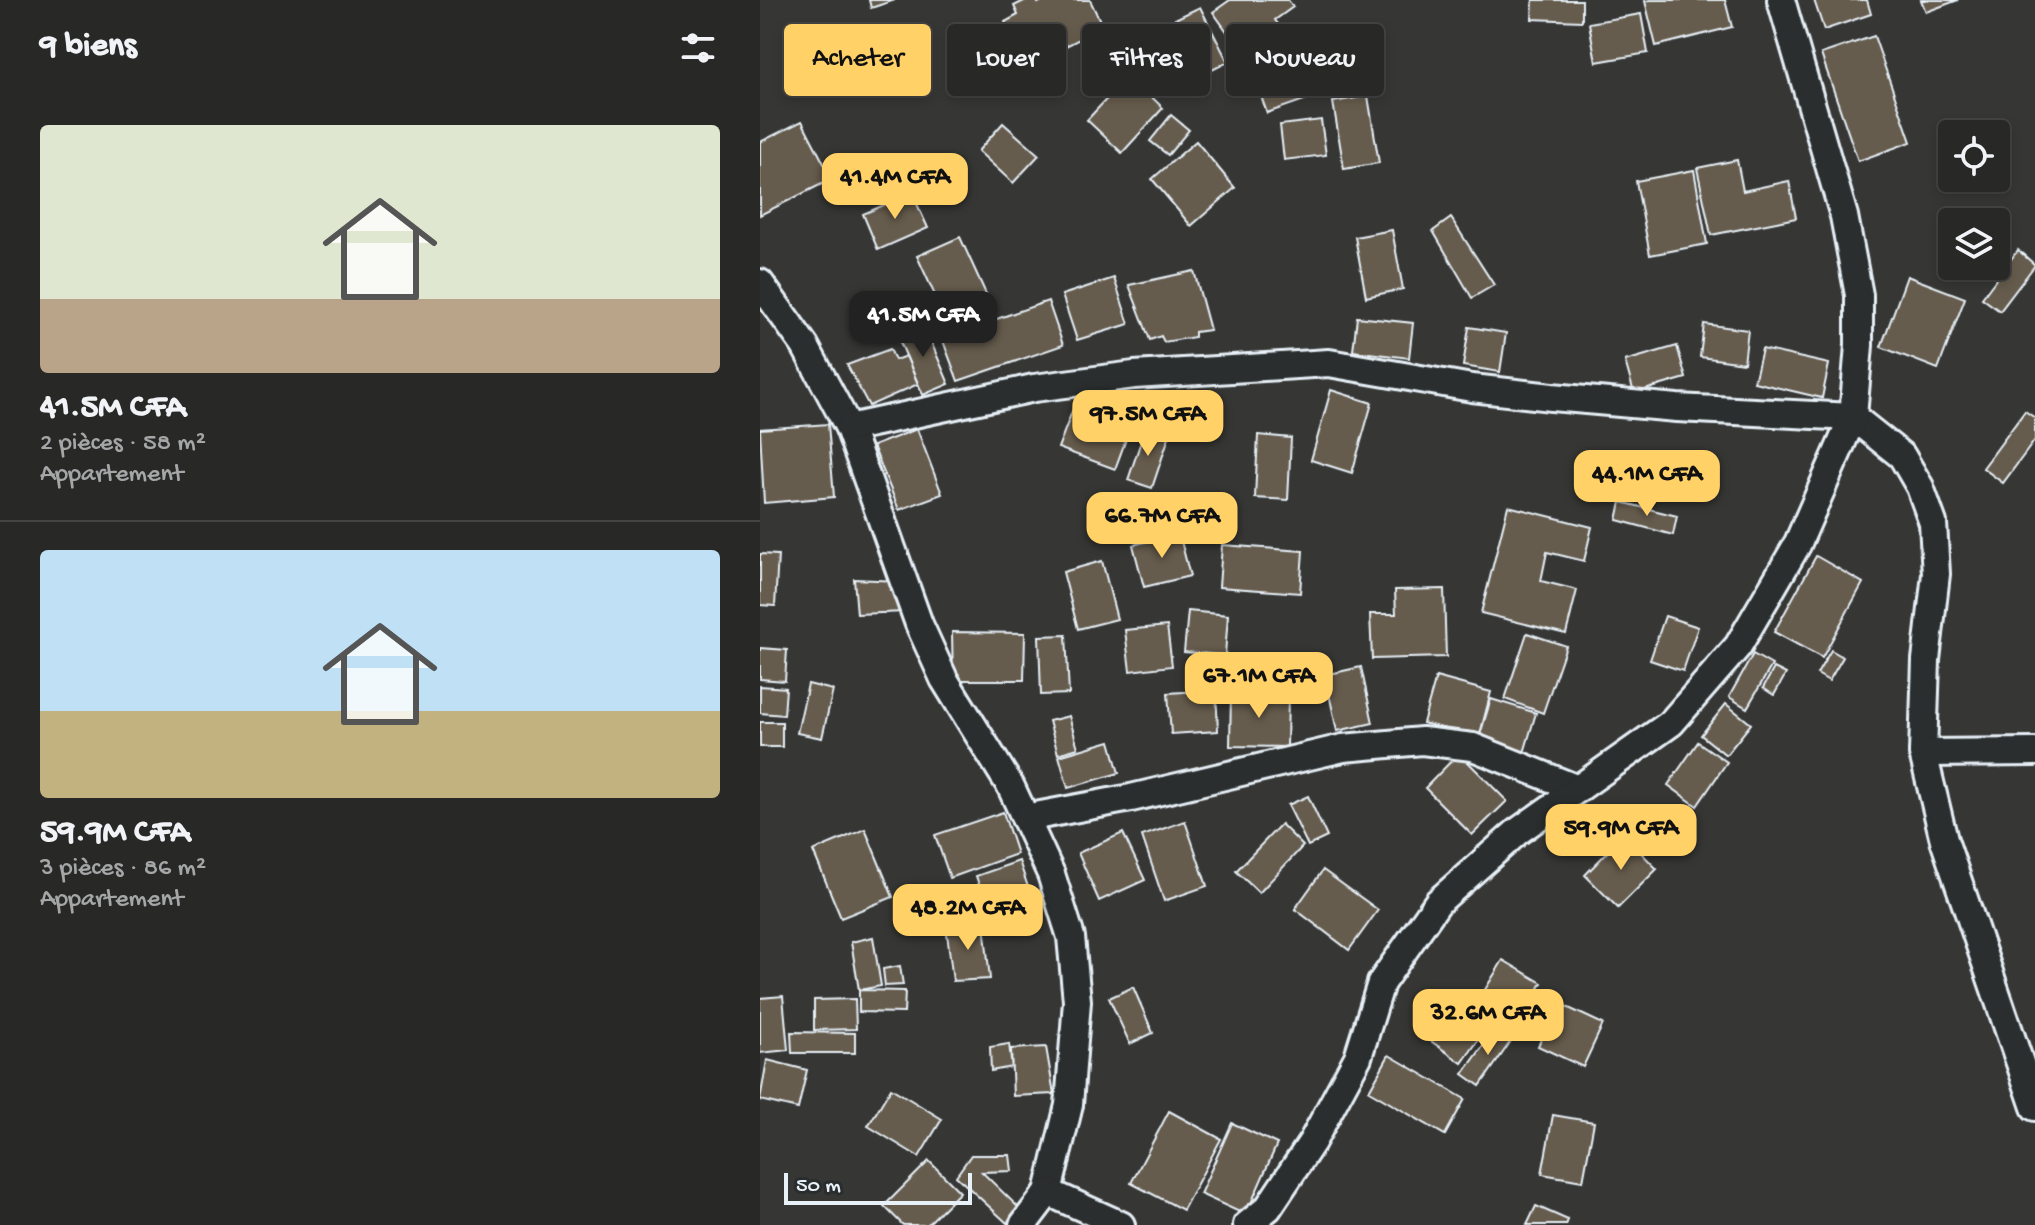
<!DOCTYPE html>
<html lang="fr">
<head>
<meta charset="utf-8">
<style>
  :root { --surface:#282827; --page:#30302f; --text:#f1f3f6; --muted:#a5a6a7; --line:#444; --accent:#ffd166 }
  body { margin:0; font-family:"Gochi Hand",sans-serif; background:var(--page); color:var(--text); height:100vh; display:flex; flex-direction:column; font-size:30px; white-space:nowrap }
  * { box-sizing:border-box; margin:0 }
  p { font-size:26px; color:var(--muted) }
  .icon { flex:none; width:44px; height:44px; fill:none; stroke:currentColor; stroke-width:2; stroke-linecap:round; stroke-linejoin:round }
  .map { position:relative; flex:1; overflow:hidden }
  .side { display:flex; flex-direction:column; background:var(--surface); width:760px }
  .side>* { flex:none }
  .banner { position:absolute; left:24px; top:24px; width:760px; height:72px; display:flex; gap:16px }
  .controls { position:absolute; left:1178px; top:120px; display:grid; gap:16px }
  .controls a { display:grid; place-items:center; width:72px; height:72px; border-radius:8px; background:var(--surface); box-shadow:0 4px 12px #0003,0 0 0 2px var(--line); font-size:40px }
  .scale { position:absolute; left:24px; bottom:20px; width:188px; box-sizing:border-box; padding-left:8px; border:4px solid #e8f1f8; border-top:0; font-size:22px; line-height:28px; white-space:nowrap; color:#e8f1f8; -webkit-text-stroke:6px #2a2d2e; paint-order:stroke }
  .price { position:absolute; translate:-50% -68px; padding:0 18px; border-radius:16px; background:var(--accent); color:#111; font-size:26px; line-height:52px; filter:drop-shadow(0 2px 4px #0008) }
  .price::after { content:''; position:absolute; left:50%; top:48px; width:24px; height:18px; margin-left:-12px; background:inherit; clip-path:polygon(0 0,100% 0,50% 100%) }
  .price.active { background:#222; color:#fff }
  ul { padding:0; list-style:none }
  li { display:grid; align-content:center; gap:16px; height:424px; padding:0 40px }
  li+li { border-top:2px solid var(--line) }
  li span { display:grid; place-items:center; height:248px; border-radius:8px; color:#555 }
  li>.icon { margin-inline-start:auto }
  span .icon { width:144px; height:144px; fill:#fffc; stroke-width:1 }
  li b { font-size:34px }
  h2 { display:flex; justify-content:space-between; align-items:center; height:96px; padding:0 40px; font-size:34px }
  .pill { padding:0 28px; border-radius:8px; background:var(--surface); box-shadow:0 4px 12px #0003,0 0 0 2px var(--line); font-size:28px; line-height:72px }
  .pill.active { background:var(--accent); color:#111 }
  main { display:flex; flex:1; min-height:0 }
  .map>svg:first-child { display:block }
</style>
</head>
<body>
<main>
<section class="side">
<h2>9 biens<svg class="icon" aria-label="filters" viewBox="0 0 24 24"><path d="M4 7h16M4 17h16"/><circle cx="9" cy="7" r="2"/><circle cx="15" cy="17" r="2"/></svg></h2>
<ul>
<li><span style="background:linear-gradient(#dfe7d0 70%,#b9a48a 0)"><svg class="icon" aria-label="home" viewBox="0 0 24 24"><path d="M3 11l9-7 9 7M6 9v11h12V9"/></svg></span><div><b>41.5M CFA</b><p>2 pièces · 58 m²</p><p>Appartement</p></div></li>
<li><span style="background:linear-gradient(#bfe0f5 65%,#c2b280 0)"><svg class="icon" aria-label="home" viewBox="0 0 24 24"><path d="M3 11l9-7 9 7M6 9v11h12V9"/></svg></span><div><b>59.9M CFA</b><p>3 pièces · 86 m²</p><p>Appartement</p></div></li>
</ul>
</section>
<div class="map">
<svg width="1275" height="1225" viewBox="0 0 1275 1225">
  <rect width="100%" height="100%" fill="#363634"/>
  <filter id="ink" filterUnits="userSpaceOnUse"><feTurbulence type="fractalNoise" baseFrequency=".0125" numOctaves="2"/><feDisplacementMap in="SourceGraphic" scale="16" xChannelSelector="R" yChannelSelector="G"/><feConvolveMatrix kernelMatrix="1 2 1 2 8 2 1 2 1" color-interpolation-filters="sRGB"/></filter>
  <g filter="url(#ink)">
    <g fill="#665b4d" stroke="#e8f1f8" stroke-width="2">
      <polygon points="109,0 135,0 111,8"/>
      <polygon points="266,0 277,0 278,3 284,0 330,0 343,27 267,66 245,22 258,15 254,6"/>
      <polygon points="470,0 528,0 533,7 515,20 521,28 497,45 492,38 478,47 453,12"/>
      <polygon points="773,0 822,0 822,21 772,19"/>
      <polygon points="890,0 965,0 972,27 896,46 885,1"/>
      <polygon points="1054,0 1107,0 1111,14 1064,30"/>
      <polygon points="1161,0 1198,0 1166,12"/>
      <polygon points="440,7 468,62 424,84 396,28"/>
      <polygon points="881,14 888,53 836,62 829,23"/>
      <polygon points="74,27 94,54 47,89 27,62"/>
      <polygon points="1114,36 1151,142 1098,161 1061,54"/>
      <polygon points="369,75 403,108 362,153 327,120"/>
      <polygon points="547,80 553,97 507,113 501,96"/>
      <polygon points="608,96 619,163 584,169 573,102"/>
      <polygon points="411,115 429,130 408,155 390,141"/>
      <polygon points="561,120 566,155 524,160 520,125"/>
      <polygon points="42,121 72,179 0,215 0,142"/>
      <polygon points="243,123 279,155 253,183 218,151"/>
      <polygon points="436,141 475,188 431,226 392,179"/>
      <polygon points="977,160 983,191 1029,181 1036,218 951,235 937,168"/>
      <polygon points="934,170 947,244 890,255 876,181"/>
      <polygon points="152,193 168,228 118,250 103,214"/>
      <polygon points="691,218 734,285 712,298 673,231"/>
      <polygon points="632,230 643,289 606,297 595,237"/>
      <polygon points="200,237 226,294 183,313 157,256"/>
      <polygon points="1258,250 1275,265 1240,311 1222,298"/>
      <polygon points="434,271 450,330 435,332 435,337 404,342 401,336 390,340 369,285"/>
      <polygon points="1147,276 1205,298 1178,369 1121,347"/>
      <polygon points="354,278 369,324 317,340 302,295"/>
      <polygon points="288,301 303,345 198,381 182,338"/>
      <polygon points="597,317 653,323 649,358 593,351"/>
      <polygon points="163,323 189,384 163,395 137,335"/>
      <polygon points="944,324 988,330 984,363 940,357"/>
      <polygon points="709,327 746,333 740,372 703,366"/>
      <polygon points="917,346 926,378 874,393 865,361"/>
      <polygon points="130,349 135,360 146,356 158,384 109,406 87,365"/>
      <polygon points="1002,349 1069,364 1062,398 994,382"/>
      <polygon points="571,390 612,403 592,473 551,460"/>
      <polygon points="313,409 369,431 355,469 298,448"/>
      <polygon points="1265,411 1275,418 1275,440 1243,483 1223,468"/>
      <polygon points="68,424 74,497 4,503 0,429"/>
      <polygon points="157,429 182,494 139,510 113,446"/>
      <polygon points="385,429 409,437 392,488 368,480"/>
      <polygon points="498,435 531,438 528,500 495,498"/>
      <polygon points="861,502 917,516 913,535 857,520"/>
      <polygon points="748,506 832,527 824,561 787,552 781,581 817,590 806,634 721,613"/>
      <polygon points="416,508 420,529 361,539 357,518"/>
      <polygon points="419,533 430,576 384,587 373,545"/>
      <polygon points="462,545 543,551 540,593 459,587"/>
      <polygon points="0,554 18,555 15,606 0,605"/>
      <polygon points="1056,556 1103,583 1062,658 1014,632"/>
      <polygon points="342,561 357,619 318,629 303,572"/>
      <polygon points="94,579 138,581 145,612 97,614"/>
      <polygon points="684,589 686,657 612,659 610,614 636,614 635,590"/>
      <polygon points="428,611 468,615 465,655 424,652"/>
      <polygon points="905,616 938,627 923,671 890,660"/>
      <polygon points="407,626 412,666 370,671 365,630"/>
      <polygon points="192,632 265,633 264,680 193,680"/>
      <polygon points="767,633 806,646 783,713 745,699"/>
      <polygon points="306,635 309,694 281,695 279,636"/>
      <polygon points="0,648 27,650 25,681 0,679"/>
      <polygon points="1071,650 1083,657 1069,681 1057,674"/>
      <polygon points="993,654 1012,665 987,708 969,697"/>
      <polygon points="601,667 613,723 577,731 565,675"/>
      <polygon points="1014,668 1026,674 1014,695 1003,688"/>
      <polygon points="676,677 731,692 719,738 663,723"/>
      <polygon points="48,684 73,690 62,738 37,733"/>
      <polygon points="0,686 26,688 24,715 0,713"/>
      <polygon points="456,690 458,731 411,734 408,693"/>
      <polygon points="471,693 528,695 527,747 470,746"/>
      <polygon points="731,699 776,713 764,753 719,738"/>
      <polygon points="966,704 991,724 966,755 941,735"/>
      <polygon points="309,716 318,748 298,754 289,721"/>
      <rect x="0" y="722" width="22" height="25"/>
      <polygon points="350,741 359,773 308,788 299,756"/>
      <polygon points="938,742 967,762 937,806 908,785"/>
      <polygon points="699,753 747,801 712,835 665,788"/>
      <polygon points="548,796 567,837 548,846 528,805"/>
      <polygon points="243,812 257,854 190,878 175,835"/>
      <polygon points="425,821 447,886 404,901 382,836"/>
      <polygon points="521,824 543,846 499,893 476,871"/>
      <polygon points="105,829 133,897 81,918 53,851"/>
      <polygon points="363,833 385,880 339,901 318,853"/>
      <polygon points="864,835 897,869 858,908 825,875"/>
      <polygon points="259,861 276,910 233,925 216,876"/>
      <polygon points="563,870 618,910 589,950 535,909"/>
      <polygon points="224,924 230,979 193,981 186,925"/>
      <polygon points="113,937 121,986 99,990 91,942"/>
      <polygon points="743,960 782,983 759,1022 720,998"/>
      <polygon points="140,966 143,985 125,986 123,969"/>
      <polygon points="373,987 393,1033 370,1044 349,998"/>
      <polygon points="99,990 145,991 144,1013 99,1012"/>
      <polygon points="23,996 28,1050 0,1053 0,998"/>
      <polygon points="95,999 96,1029 54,1030 54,1000"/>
      <polygon points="798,1003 843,1024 823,1067 778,1046"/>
      <polygon points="688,1010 722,1035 702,1063 668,1039"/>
      <polygon points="737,1027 753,1038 720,1086 703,1074"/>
      <polygon points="31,1032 95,1033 95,1053 32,1053"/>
      <polygon points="249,1044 252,1067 231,1071 230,1047"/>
      <polygon points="286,1047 294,1094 253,1096 251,1049"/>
      <polygon points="629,1055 705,1099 685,1135 609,1091"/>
      <polygon points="7,1060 47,1070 38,1109 0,1100"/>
      <polygon points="131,1088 182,1119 159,1157 108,1126"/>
      <polygon points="409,1111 461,1139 423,1210 371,1183"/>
      <polygon points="793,1115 834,1122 823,1181 782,1174"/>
      <polygon points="472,1123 517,1144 486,1215 440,1194"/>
      <polygon points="211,1155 250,1155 252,1171 222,1172 259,1208 247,1223 196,1176"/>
      <polygon points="169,1161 200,1192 167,1225 143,1225 124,1206"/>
      <polygon points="776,1206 808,1220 806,1225 767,1225"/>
    </g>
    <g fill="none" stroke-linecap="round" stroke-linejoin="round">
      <g stroke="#e8f1f8" stroke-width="32">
        <g id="minor">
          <polyline points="0,283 45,346 89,428 159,624 184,679 251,787 291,874 311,937 317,1001 309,1105 288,1192 263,1225"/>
          <polyline points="89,428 274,388 374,375 569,363 712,388 792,397 917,408 1093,417 1142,456 1160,487 1173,523 1176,574 1166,660 1163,753 1184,840 1275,1107"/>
          <polyline points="1163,753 1275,752"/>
          <polyline points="265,818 371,798 583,748 662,741 713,747 818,789"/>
          <polyline points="288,1192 361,1225"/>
          <polyline points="487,1225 508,1208 552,1142 598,1057 621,983 678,902 757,832 911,723 978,646 1037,545 1093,417 1099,345 1099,295 1084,216 1021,0"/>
        </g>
      </g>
      <use href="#minor" stroke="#2a2d2e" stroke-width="26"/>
    </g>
  </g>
</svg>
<div class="controls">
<a><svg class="icon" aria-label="locate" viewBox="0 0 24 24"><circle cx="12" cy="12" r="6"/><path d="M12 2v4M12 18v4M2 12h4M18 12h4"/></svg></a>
<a><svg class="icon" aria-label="layers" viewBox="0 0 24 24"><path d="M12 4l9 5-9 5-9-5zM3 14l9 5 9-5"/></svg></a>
</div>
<div class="scale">50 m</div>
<b class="price" style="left:135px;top:221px">41.4M CFA</b>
<b class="price active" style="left:163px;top:359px">41.5M CFA</b>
<b class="price" style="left:388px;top:458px">97.5M CFA</b>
<b class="price" style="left:887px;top:518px">44.1M CFA</b>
<b class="price" style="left:402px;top:560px">66.7M CFA</b>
<b class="price" style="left:499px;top:720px">67.1M CFA</b>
<b class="price" style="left:861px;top:872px">59.9M CFA</b>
<b class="price" style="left:208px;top:952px">48.2M CFA</b>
<b class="price" style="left:728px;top:1057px">32.6M CFA</b>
<div class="banner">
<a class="pill active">Acheter</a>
<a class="pill">Louer</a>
<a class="pill">Filtres</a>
<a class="pill">Nouveau</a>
</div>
</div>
</main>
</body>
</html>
